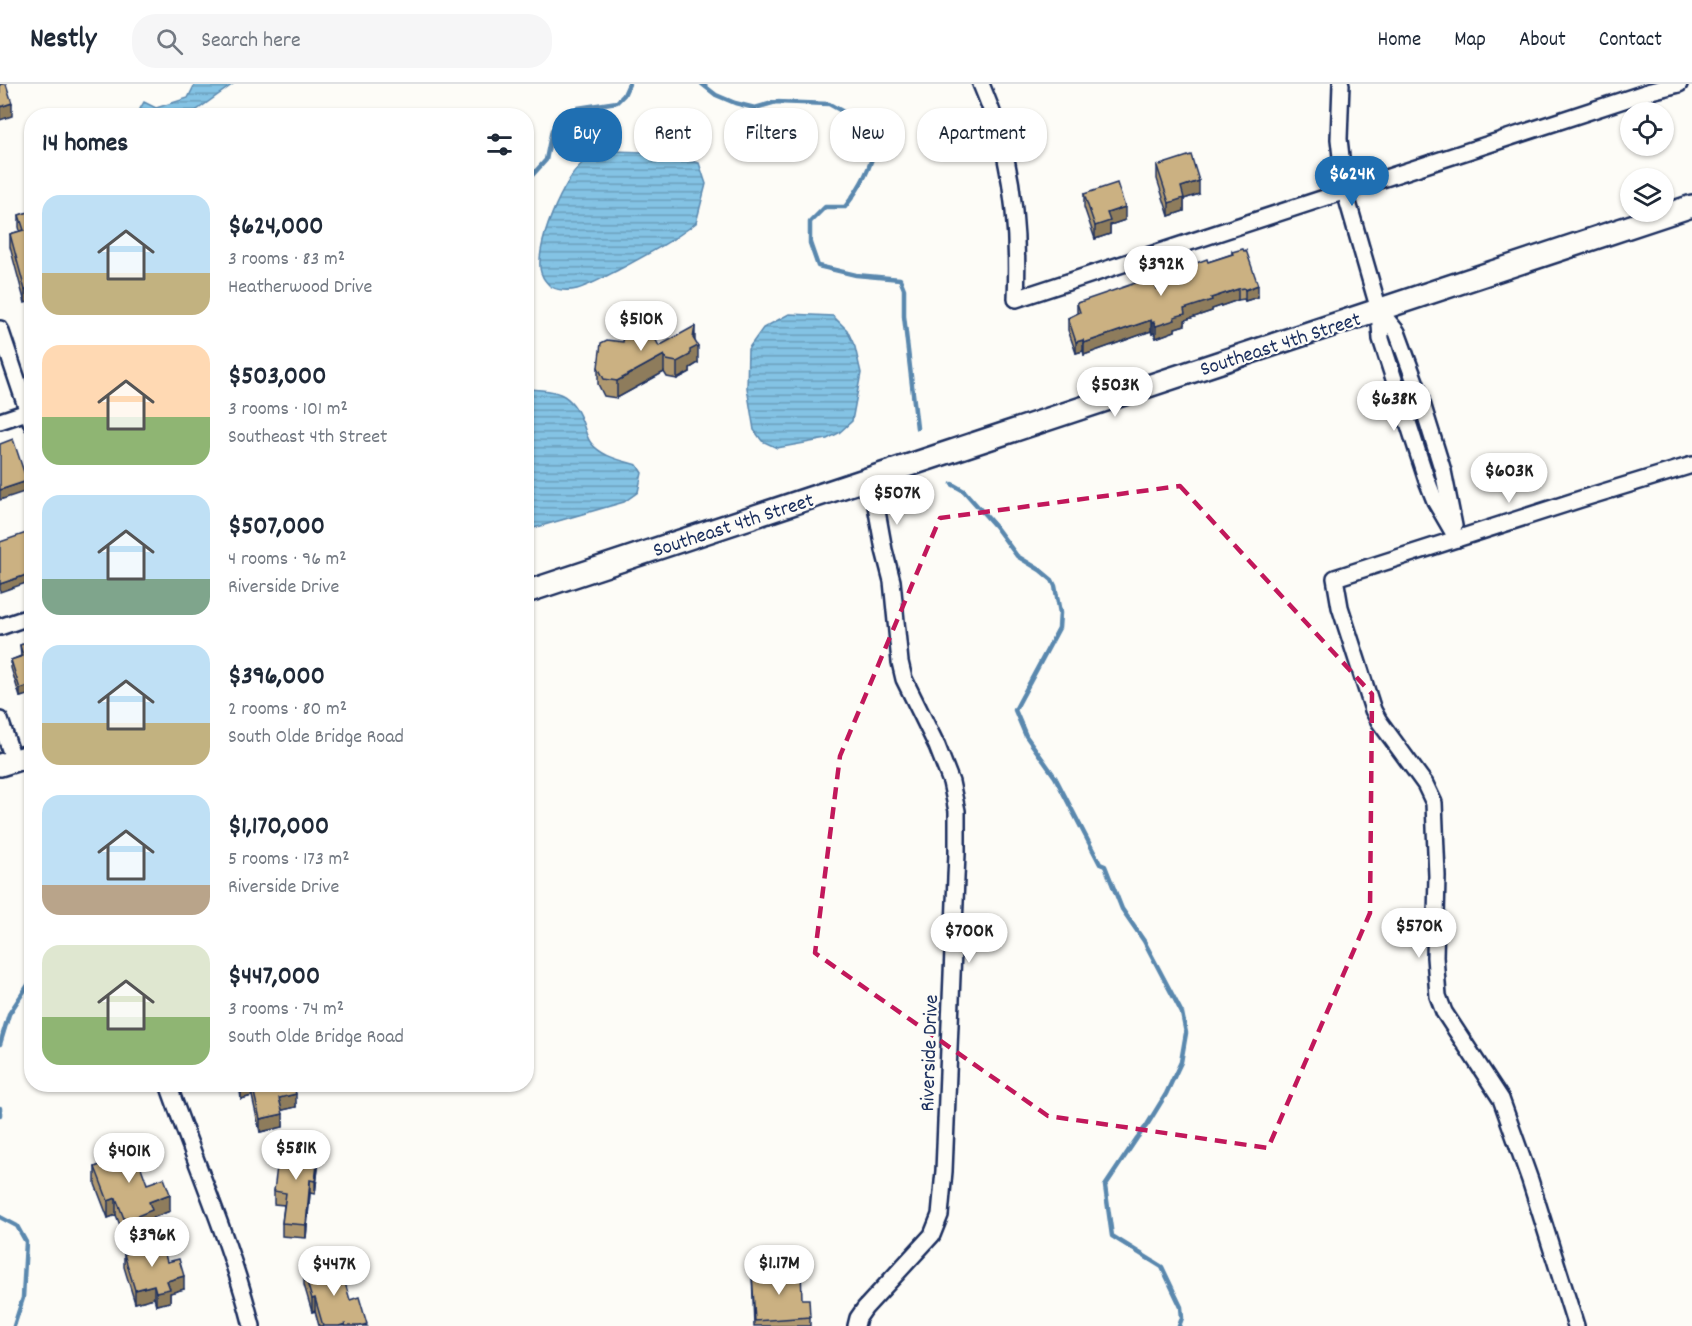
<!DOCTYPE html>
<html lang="en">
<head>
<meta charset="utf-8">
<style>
  :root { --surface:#fff; --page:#f6f6f7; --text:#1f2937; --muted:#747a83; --line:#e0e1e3; --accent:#1f6fb2 }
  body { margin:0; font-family:Dekko,sans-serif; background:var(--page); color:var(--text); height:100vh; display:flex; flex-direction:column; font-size:22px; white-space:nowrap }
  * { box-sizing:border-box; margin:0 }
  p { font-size:20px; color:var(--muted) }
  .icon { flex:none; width:33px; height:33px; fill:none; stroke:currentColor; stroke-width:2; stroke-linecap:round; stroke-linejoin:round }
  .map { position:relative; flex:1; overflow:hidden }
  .panel { position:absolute; left:24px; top:24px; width:510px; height:984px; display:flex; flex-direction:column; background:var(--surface); border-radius:24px; box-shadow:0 2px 4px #0004 }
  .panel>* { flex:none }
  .guide { position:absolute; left:552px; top:24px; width:570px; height:54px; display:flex; gap:12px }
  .tools { position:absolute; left:1620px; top:18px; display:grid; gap:12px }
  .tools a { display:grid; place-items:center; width:54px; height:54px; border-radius:50%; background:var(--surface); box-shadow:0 2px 4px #0004; font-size:30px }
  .price { position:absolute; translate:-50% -51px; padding:0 14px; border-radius:21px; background:#fff; color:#222; font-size:20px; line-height:39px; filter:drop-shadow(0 2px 3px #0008) }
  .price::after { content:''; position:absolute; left:50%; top:36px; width:18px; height:14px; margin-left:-9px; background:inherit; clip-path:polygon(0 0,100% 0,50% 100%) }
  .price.current { background:var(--accent); color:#fff }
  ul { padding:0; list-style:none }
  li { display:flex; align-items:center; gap:18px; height:150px; padding:0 18px }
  li span { display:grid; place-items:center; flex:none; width:168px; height:120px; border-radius:18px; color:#555 }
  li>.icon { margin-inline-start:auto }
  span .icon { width:72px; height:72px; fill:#fffc; stroke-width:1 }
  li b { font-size:26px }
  h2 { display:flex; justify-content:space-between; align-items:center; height:72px; padding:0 18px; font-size:26px }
  .pill { padding:0 21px; border-radius:24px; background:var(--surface); box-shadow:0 2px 4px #0004; font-size:21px; line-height:54px }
  .pill.current { background:var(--accent); color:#fff }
  header { display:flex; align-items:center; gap:36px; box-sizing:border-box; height:84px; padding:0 30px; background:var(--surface); border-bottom:2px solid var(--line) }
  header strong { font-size:28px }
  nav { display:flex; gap:33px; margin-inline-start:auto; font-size:21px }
  .search { width:420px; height:54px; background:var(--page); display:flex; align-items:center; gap:15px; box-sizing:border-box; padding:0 21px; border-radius:24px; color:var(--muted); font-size:22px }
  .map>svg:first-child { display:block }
</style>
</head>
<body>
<header>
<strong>Nestly</strong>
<div class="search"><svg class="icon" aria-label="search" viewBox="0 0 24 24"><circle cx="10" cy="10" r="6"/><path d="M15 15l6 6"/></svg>Search here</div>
<nav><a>Home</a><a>Map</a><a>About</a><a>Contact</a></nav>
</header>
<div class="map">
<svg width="1692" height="1242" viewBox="0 0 1692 1242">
  <defs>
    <pattern id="water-rules" width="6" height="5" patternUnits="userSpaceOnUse" patternTransform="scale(1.5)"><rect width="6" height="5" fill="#84c3e4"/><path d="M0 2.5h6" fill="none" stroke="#6b9fbc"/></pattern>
  </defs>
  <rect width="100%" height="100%" fill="#fdfcf7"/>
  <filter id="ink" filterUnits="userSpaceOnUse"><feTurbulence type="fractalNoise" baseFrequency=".0167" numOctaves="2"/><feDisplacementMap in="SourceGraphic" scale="12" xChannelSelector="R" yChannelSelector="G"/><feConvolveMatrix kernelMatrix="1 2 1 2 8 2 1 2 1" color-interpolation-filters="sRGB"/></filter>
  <g filter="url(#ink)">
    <g fill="url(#water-rules)" stroke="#5a88ae" stroke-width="1.5">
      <polygon points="195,0 233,0 190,31 153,31 140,25 144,18 156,24 188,14"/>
      <path d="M612,67l33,1 54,11 7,21 -10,39c-23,18 -48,31 -74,45 -14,7 -30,17 -45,21 -8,2 -20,2 -27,-3 -2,-2 -7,-8 -8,-11 -11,-23 23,-101 44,-115 7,-5 18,-7 26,-9z"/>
      <polygon points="789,230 833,232 847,246 855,263 861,289 852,337 839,349 827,355 777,364 762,357 754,346 747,304 748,265 763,244"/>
      <path d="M527,305c29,1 44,3 55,32 3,7 4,16 9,22 11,14 30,17 46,22l5,8 -4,19 -14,10 -97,28z"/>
    </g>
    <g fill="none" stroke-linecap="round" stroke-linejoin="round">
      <g stroke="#5a88ae" stroke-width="4.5">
        <path d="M702,0l14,11 19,8 20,5 21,-6 53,2 31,17 15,25c-4,23 -16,43 -30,61h-20l-15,15v21l8,23 38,9 44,4 4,10v27l13,112"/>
        <polyline points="526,98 546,76 552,46 564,33 578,24 617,18 624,11 629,0"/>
        <polyline points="952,400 964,407 995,442 1017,472 1040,486 1052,496 1055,502 1060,529 1059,544 1015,626 1026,652 1055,693 1100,780 1105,782 1122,825 1144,857 1182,929 1186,949 1181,978 1166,1010 1147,1041 1137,1054 1105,1102 1112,1152 1162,1183 1181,1223 1182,1234 1179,1242"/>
        <polyline points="0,960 9,930 32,895"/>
        <polyline points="0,1024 0,1031"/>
        <polyline points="0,1133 17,1142 26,1158 23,1214 14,1242"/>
      </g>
      <g stroke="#1b2f5e" stroke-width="20">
        <g id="minor">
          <path d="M981,0c10,24 20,50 25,75 10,46 12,94 10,140l635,-208 28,-7"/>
          <polyline points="1341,0 1339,55 1345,108 1379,226 1381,255 1426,394 1435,417 1457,455"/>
          <polyline points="1379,226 1397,248 1416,300 1443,387 1454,442"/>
          <polyline points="0,245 32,340"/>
          <polyline points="0,337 27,328"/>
          <polyline points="0,543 32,532"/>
          <polyline points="0,636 14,677"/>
          <path d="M168,1000c28,81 63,159 84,242"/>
          <polyline points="856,1242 858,1234 865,1224 932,1151 940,1131 944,1087 957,769 957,727 951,698 937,662 904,595 900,578 892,497 884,466 871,394"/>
          <polyline points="1576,1242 1530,1096 1501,1015 1444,928 1438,912 1435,873 1437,792 1434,719 1425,700 1379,637 1373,626 1340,523 1335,494 1584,414 1692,381"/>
        </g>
      </g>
      <g stroke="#1b2f5e" stroke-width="26">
        <g id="secondary">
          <polyline points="526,508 1692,122"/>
          <polyline points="0,681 32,671"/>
        </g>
      </g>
      <use href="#minor" stroke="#fdfcf7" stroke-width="15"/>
      <use href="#secondary" stroke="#fdfcf7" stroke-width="21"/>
    </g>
    <g fill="#af9870" stroke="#1b2f5e" stroke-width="1.5">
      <polygon points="1157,82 1199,110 1184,115 1184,127 1169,132 1157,95"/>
      <polygon points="1084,110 1125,136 1110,141 1110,150 1095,155 1084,123"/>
      <polygon points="32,127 25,219 10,163 10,150 20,147 19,143 19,131"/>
      <polygon points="1232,168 1258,213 1245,217 1244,215 1238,216 1212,225 1212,227 1185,236 1185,241 1175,244 1175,247 1156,254 1154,249 1152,250 1151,247 1084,271 1083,267 1076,269 1068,246 1068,234 1077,230 1077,219 1157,205 1178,198 1178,186 1208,178 1232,170"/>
      <polygon points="630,253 659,262 695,258 698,279 690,284 690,288 677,295 667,293 664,288 617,314 604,312 598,300 598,283 623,258"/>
      <polygon points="32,557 32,610 20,613 11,584 11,576 21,572 20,561"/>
      <polygon points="239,1000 294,1000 296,1023 282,1026 283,1043 260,1048 252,1012 241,1015"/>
      <polygon points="106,1069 124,1072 170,1127 152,1134 152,1144 125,1154 116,1131 108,1134 95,1100 95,1083 106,1079"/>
      <polygon points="282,1075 319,1076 315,1110 310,1109 306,1154 282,1152 282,1139 284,1121 274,1120 274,1107"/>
      <polygon points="124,1170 167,1178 184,1205 170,1209 170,1218 156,1221 154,1214 135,1219 124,1183"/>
      <polygon points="304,1188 367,1242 319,1242 315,1227 312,1228 304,1201"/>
      <polygon points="752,1189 810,1233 810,1242 754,1242"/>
    </g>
    <g fill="#8e7c5b" stroke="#1b2f5e" stroke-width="1.5">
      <polygon points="12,19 12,32 0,36 0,23"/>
      <polygon points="1199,97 1199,110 1184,115 1184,127 1169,132 1169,119 1181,103"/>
      <polygon points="1125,123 1125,136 1110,141 1110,150 1095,155 1095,142 1107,129"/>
      <polygon points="1258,201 1258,213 1245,217 1245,206"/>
      <polygon points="32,204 32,217 25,219 25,206"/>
      <polygon points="1238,205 1238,216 1212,225 1212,227 1185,236 1185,241 1175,244 1175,247 1156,254 1156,242 1174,233 1184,225 1211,214"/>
      <polygon points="1151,236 1151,247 1084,271 1084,259"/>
      <polygon points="1154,238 1154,249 1152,250 1152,239"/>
      <polygon points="695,242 695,259 698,262 698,279 690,284 690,288 677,295 677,278 693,254"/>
      <polygon points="1083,256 1083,267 1076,269 1076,258"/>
      <polygon points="664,271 664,288 617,314 617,297"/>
      <polygon points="27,397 27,407 0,416 0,406"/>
      <polygon points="32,489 32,497 0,508 0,500"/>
      <polygon points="32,601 32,610 20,613 20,605"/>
      <polygon points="247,1000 252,1000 252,1012 241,1015 241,1002"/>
      <polygon points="296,1010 296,1023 279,1027 279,1014"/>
      <polygon points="283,1030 283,1043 260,1048 260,1035"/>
      <polygon points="319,1063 319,1076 315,1110 315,1097"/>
      <polygon points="310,1096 310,1109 306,1154 306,1141"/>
      <polygon points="170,1110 170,1127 152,1134 152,1144 125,1154 125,1137 149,1118"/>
      <polygon points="116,1114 116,1131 108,1134 108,1117"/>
      <polygon points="184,1192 184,1205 170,1209 170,1218 156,1221 156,1208 167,1197"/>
      <polygon points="154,1201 154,1214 135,1219 135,1206"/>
      <polygon points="315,1214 315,1227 312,1228 312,1215"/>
    </g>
    <g fill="#cbb182" stroke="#1b2f5e" stroke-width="1.5">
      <polygon points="0,0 6,0 12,19 0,23"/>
      <polygon points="1191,71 1199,97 1181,103 1184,114 1169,119 1157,82"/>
      <polygon points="1117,99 1125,123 1107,129 1110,137 1095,142 1084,110"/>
      <polygon points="32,127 32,204 25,206 10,150 24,146 19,131"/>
      <polygon points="1243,165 1244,167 1246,166 1258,201 1245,206 1244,204 1238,205 1211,214 1212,216 1184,225 1185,230 1174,233 1175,236 1156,242 1154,238 1152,239 1151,236 1084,259 1083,256 1076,258 1068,234 1080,228 1077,219 1153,193 1157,205 1181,197 1178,186 1207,175 1208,178 1233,170 1232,168"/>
      <polygon points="641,242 649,243 659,262 695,242 693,254 698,262 690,266 690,271 677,278 667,276 664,271 617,297 604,295 598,283 601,259 607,256 623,258 624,252 630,253 631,248"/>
      <polygon points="13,355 27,397 0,406 0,360"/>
      <polygon points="32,447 32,489 0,500 0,458"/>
      <polygon points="32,557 32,601 20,605 11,576 23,572 20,561"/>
      <polygon points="252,1000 294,1000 296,1010 279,1014 283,1030 260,1035"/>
      <polygon points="293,1061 319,1063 315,1097 310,1096 306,1141 282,1139 286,1109 274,1107 278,1075 282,1075 284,1064 292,1065"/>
      <polygon points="121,1063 124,1072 135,1067 147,1100 164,1094 170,1110 149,1118 152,1126 125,1137 116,1114 108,1117 95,1083 110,1077 106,1069"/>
      <polygon points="162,1159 167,1178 179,1175 184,1192 167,1197 170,1205 156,1208 154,1201 135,1206 124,1170"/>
      <polygon points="339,1178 350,1216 359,1213 367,1240 360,1242 345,1242 345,1240 339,1242 323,1242 315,1214 312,1215 304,1188"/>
      <polygon points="801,1186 802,1215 809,1215 810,1233 755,1237 752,1189"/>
    </g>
  </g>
  <path fill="none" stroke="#c2185b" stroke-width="4.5" stroke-dasharray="12 8" stroke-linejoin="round" d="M1180,402l192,208 -2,219 -102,235 -220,-32 -233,-163 25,-197 100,-238z"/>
  <g text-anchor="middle" stroke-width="4.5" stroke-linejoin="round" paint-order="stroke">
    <g font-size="21" fill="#1b2f5e" stroke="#fdfcf7">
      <text transform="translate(1280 259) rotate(-18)" y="7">Southeast 4th Street</text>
      <text transform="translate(733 440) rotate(-18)" y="7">Southeast 4th Street</text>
      <text transform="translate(928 969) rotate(-88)" y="7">Riverside Drive</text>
    </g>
  </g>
</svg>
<div class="tools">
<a><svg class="icon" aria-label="locate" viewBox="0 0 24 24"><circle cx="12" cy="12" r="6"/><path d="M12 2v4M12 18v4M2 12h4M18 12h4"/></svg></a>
<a><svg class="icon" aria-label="layers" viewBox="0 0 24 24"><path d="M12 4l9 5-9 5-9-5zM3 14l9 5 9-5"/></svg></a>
</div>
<b class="price current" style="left:1352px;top:123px">$624K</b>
<b class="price" style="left:1161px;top:213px">$392K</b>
<b class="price" style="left:641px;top:268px">$510K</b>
<b class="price" style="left:1115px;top:334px">$503K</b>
<b class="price" style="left:1394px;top:348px">$638K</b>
<b class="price" style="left:1509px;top:420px">$603K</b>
<b class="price" style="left:897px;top:442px">$507K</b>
<b class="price" style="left:1419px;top:875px">$570K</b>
<b class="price" style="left:969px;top:880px">$700K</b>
<b class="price" style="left:296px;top:1097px">$581K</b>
<b class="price" style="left:129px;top:1100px">$401K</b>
<b class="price" style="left:152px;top:1184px">$396K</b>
<b class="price" style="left:779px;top:1212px">$1.17M</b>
<b class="price" style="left:334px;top:1213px">$447K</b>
<div class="guide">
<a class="pill current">Buy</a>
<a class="pill">Rent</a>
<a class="pill">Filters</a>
<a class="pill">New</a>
<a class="pill">Apartment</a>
</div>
<section class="panel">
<h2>14 homes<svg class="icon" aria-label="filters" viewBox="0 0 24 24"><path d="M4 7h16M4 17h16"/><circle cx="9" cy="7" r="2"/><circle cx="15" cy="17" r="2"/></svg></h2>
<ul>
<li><span style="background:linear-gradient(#bfe0f5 65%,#c2b280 0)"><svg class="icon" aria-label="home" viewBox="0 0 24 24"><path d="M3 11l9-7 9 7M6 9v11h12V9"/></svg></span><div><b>$624,000</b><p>3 rooms · 83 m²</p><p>Heatherwood Drive</p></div></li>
<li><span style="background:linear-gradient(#ffd9b3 60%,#8fb573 0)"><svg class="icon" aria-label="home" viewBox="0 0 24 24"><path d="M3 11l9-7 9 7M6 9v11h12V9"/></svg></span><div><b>$503,000</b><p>3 rooms · 101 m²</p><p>Southeast 4th Street</p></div></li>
<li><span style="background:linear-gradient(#bfe0f5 70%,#7fa58c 0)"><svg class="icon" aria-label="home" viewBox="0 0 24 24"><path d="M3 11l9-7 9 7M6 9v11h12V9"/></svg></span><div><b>$507,000</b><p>4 rooms · 96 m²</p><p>Riverside Drive</p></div></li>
<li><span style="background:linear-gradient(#bfe0f5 65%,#c2b280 0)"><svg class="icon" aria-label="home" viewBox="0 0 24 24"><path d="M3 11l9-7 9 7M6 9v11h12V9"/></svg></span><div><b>$396,000</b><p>2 rooms · 80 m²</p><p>South Olde Bridge Road</p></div></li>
<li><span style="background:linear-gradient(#bfe0f5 75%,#b9a48a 0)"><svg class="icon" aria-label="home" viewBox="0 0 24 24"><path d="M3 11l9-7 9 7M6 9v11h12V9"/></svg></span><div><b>$1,170,000</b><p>5 rooms · 173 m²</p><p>Riverside Drive</p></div></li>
<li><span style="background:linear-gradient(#dfe7d0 60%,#8fb573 0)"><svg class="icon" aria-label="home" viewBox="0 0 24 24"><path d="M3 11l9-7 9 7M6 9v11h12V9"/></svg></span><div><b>$447,000</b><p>3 rooms · 74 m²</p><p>South Olde Bridge Road</p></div></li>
</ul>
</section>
</div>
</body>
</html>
